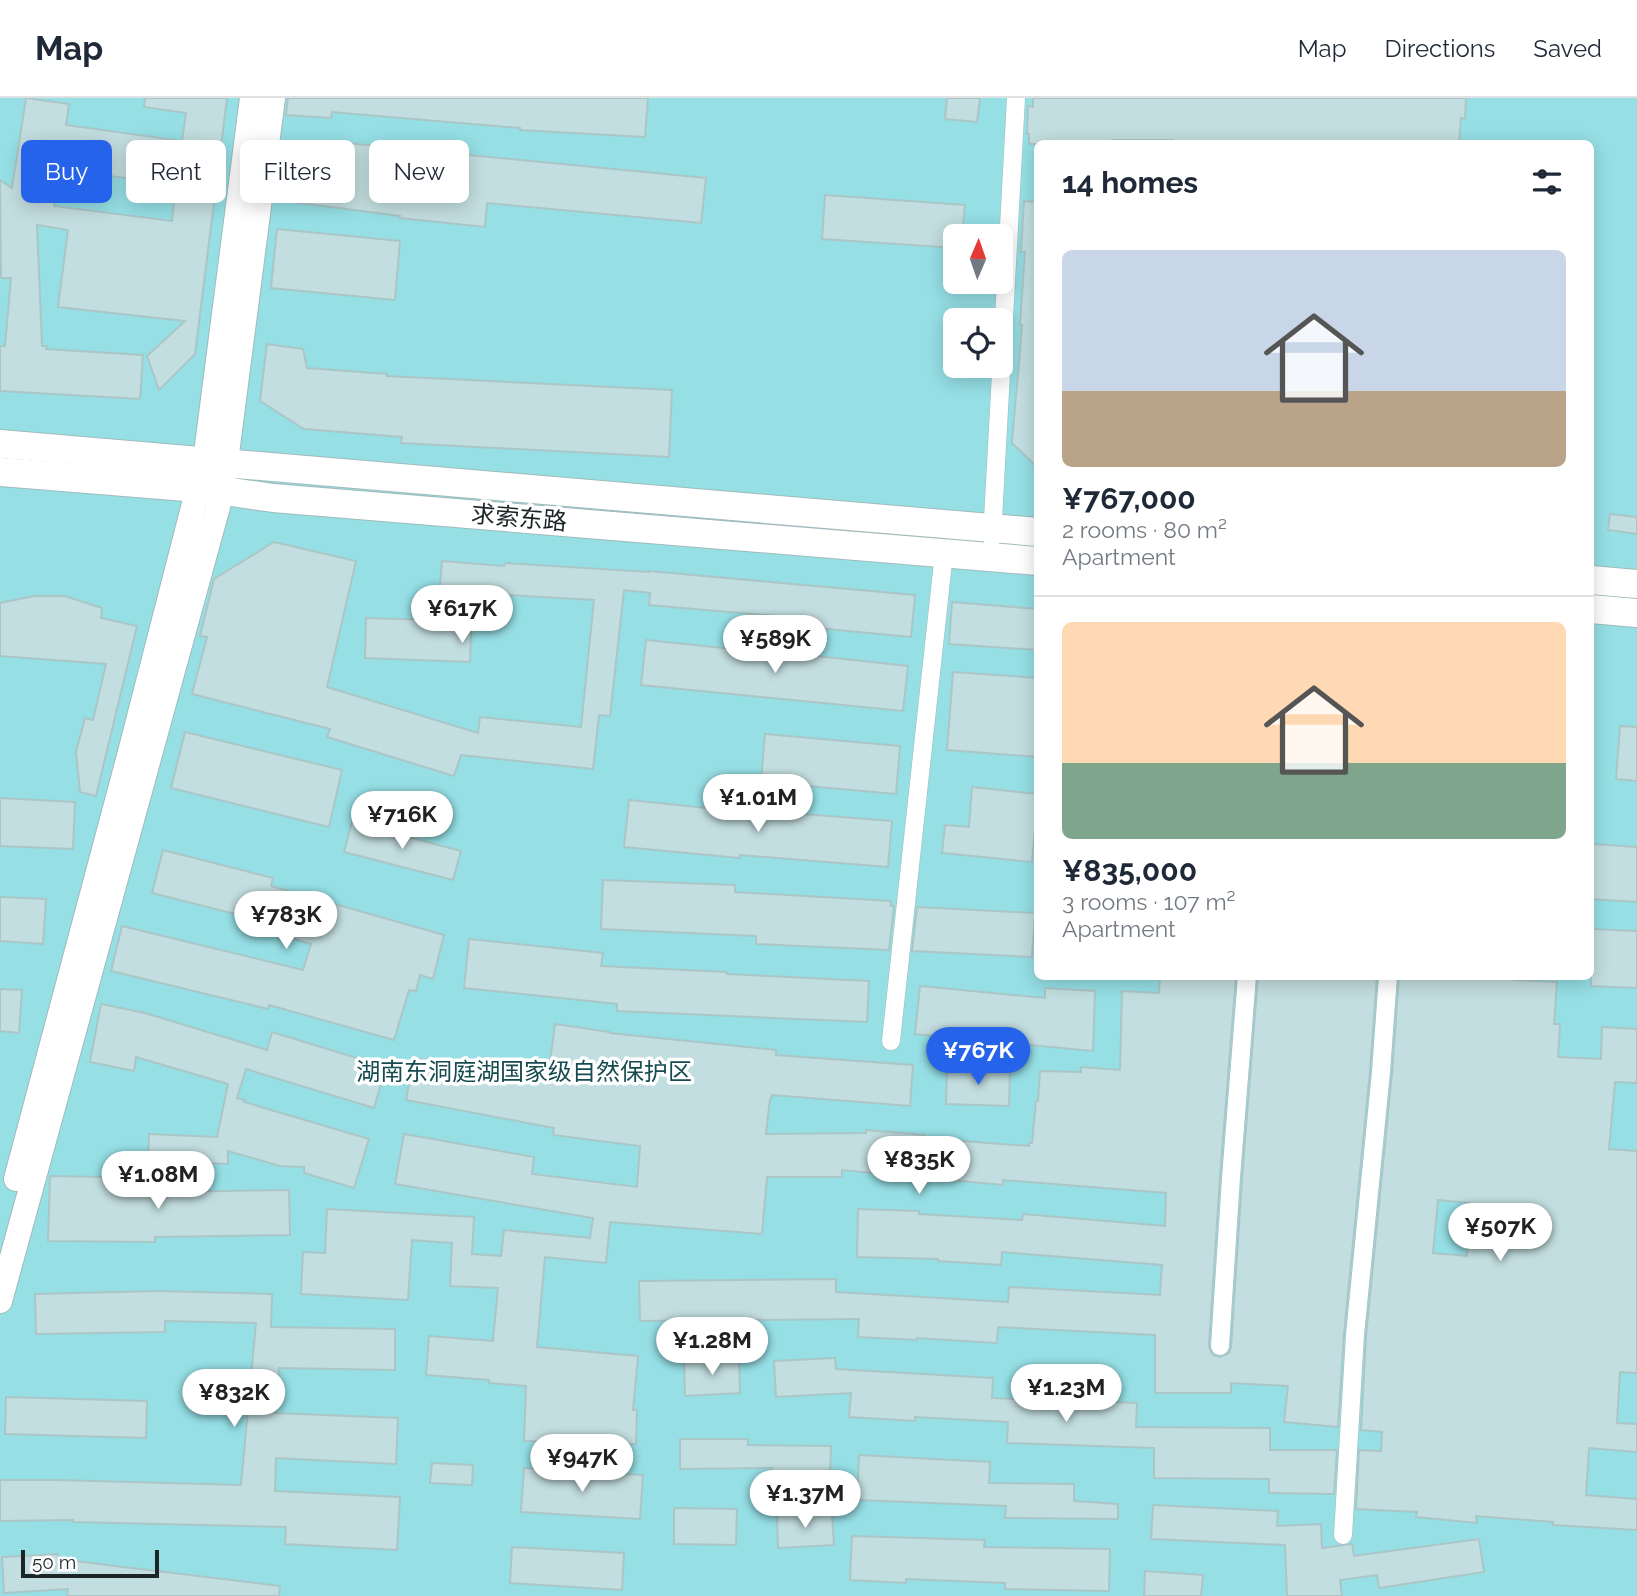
<!DOCTYPE html>
<html lang="en">
<head>
<meta charset="utf-8">
<style>
  :root { --surface:#fff; --page:#f6f6f7; --text:#1f2937; --muted:#747a83; --line:#e0e1e3; --accent:#2563eb }
  body { margin:0; font-family:Raleway,"Noto Sans SC",sans-serif; background:var(--page); color:var(--text); height:100vh; display:flex; flex-direction:column; font-size:26px; white-space:nowrap }
  * { box-sizing:border-box; margin:0 }
  p { font-size:23px; color:var(--muted) }
  .icon { flex:none; width:38px; height:38px; fill:none; stroke:currentColor; stroke-width:2; stroke-linecap:round; stroke-linejoin:round }
  .map { position:relative; flex:1; overflow:hidden }
  .drawer { position:absolute; left:1034px; top:42px; width:560px; height:840px; display:flex; flex-direction:column; background:var(--surface); border-radius:10px; box-shadow:0 4px 18px #0003 }
  .drawer>* { flex:none }
  .top-card { position:absolute; left:21px; top:42px; width:665px; height:63px; display:flex; gap:14px }
  .needle { width:46px; rotate:2deg }
  .fabs { position:absolute; left:943px; top:126px; display:grid; gap:14px }
  .fabs a { display:grid; place-items:center; width:70px; height:70px; border-radius:10px; background:var(--surface); box-shadow:0 4px 18px #0003; font-size:35px }
  .scale { position:absolute; left:21px; bottom:18px; width:138px; box-sizing:border-box; padding-left:7px; border:4px solid #1c2627; border-top:0; font-size:19px; line-height:24px; white-space:nowrap; color:#1c2627; -webkit-text-stroke:5px #fff; paint-order:stroke }
  .price { position:absolute; translate:-50% -60px; padding:0 16px; border-radius:24px; background:#fff; color:#222; font-size:23px; line-height:46px; filter:drop-shadow(0 2px 4px #0008) }
  .price::after { content:''; position:absolute; left:50%; top:42px; width:21px; height:16px; margin-left:-10px; background:inherit; clip-path:polygon(0 0,100% 0,50% 100%) }
  .price.active { background:var(--accent); color:#fff }
  ul { padding:0; list-style:none }
  li { display:grid; align-content:center; gap:14px; height:371px; padding:0 28px }
  li+li { border-top:2px solid var(--line) }
  li span { display:grid; place-items:center; height:217px; border-radius:10px; color:#555 }
  li>.icon { margin-inline-start:auto }
  span .icon { width:126px; height:126px; fill:#fffc; stroke-width:1 }
  li b { font-size:30px }
  h2 { display:flex; justify-content:space-between; align-items:center; height:84px; padding:0 28px; font-size:30px }
  .tag { padding:0 24px; border-radius:10px; background:var(--surface); box-shadow:0 4px 18px #0003; font-size:24px; line-height:63px }
  .tag.active { background:var(--accent); color:#fff }
  header { display:flex; align-items:center; gap:42px; box-sizing:border-box; height:98px; padding:0 35px; background:var(--surface); border-bottom:2px solid var(--line) }
  header strong { font-size:33px }
  nav { display:flex; gap:38px; margin-inline-start:auto; font-size:24px }
  .map>svg:first-child { display:block }
</style>
</head>
<body>
<header>
<strong>Map</strong>
<nav><a>Map</a><a>Directions</a><a>Saved</a></nav>
</header>
<div class="map">
<svg width="1637" height="1498" viewBox="0 0 1637 1498">
  <rect width="100%" height="100%" fill="#ddf9fb"/>
  <path fill="#95dfe5" fill-rule="evenodd" d="M0,0h1637v1498h-1637zM1038,46h553v832h-553zM956,138h45v46h-45zM956,222h45v46h-45z"/>
  <g fill="#c3dee0" stroke="#abc6c7" stroke-width="2" fill-rule="evenodd">
    <path d="M26,0l43,6 -3,21 116,16 4,-28 -42,-6 1,-9h82l-32,256 -36,36 -12,-34 38,-35 -127,-14 10,-77 -31,-5 5,121h5l-1,3 97,6 -3,44 -140,-8v-45h5l6,-68h-10l-1,-98 12,8zM59,71l117,16 -4,36 -118,-15z"/>
    <polygon points="288,0 648,0 645,39 520,32 520,30 332,14 331,20 286,17"/>
    <polygon points="947,0 980,0 977,24 945,21"/>
    <polygon points="1033,0 1466,0 1465,21 1461,20 1459,46 1187,46 1173,44 1173,42 1112,42 1112,46 1029,46 1029,36 1027,36 1028,8 1033,9"/>
    <polygon points="336,44 706,80 701,125 487,105 485,129 400,120 400,118 284,103 290,55 334,60"/>
    <polygon points="825,97 965,107 962,138 956,138 956,150 822,141"/>
    <polygon points="1024,103 1038,104 1038,370 1012,345 1022,227 1020,227 1025,154 1021,154"/>
    <polygon points="277,131 400,143 395,202 271,190"/>
    <polygon points="267,246 303,251 307,270 387,276 387,278 672,292 669,359 401,345 402,339 304,331 260,303"/>
    <polygon points="1610,416 1637,419 1637,436 1608,432"/>
    <polygon points="274,444 356,463 327,589 478,635 480,619 581,629 594,502 476,495 475,509 472,509 470,564 365,560 366,520 437,522 442,463 504,468 505,465 649,474 649,473 915,497 911,539 774,526 775,518 649,507 650,495 624,492 610,618 599,617 593,671 461,657 454,678 327,639 330,631 192,596 207,539 200,538 214,481"/>
    <polygon points="34,498 65,498 102,510 101,520 137,528 96,698 80,694 76,654 85,620 93,622 106,566 0,558 0,505"/>
    <polygon points="952,504 1038,511 1038,552 949,546"/>
    <polygon points="646,542 771,555 771,553 908,568 903,613 641,587"/>
    <polygon points="953,574 1038,580 1038,659 947,652"/>
    <polygon points="1620,628 1637,629 1637,683 1616,681"/>
    <polygon points="185,634 342,672 329,729 171,690"/>
    <polygon points="765,636 900,648 896,696 761,684"/>
    <polygon points="972,689 1038,696 1032,764 942,755 945,727 969,729"/>
    <polygon points="0,700 75,704 73,751 0,748"/>
    <polygon points="629,702 764,716 764,713 892,723 888,769 740,757 740,760 624,749"/>
    <polygon points="352,724 461,753 453,782 344,754"/>
    <polygon points="1593,746 1637,749 1637,804 1591,801"/>
    <polygon points="163,752 273,780 271,788 444,837 433,881 420,877 416,893 409,892 394,942 269,907 268,911 111,873 122,828 303,872 311,846 276,836 279,827 152,795"/>
    <polygon points="603,782 735,787 735,794 891,803 891,808 894,808 889,852 756,846 756,838 601,831"/>
    <polygon points="0,799 46,801 43,846 0,843"/>
    <polygon points="917,809 1035,815 1032,859 912,853"/>
    <polygon points="1591,831 1637,833 1637,890 1591,888"/>
    <polygon points="469,841 603,855 601,868 727,874 727,876 869,883 867,924 617,913 617,906 464,890"/>
    <polygon points="1160,878 1236,878 1220,1079 1209,1247 1210,1252 1213,1257 1220,1259 1229,1255 1231,1249 1242,1081 1258,878 1377,878 1370,973 1344,1236 1338,1329 1284,1324 1288,1288 1231,1285 1231,1295 1155,1295 1155,1237 998,1229 997,1245 917,1240 917,1242 858,1239 859,1221 640,1223 639,1183 836,1181 836,1194 1008,1204 1009,1189 1160,1197 1162,1167 1002,1154 1001,1167 938,1163 938,1161 857,1159 858,1111 919,1113 919,1116 1022,1122 1023,1116 1165,1128 1166,1095 1003,1082 1003,1087 842,1072 842,1079 767,1079 762,1136 610,1124 606,1165 545,1159 537,1249 638,1258 633,1312 637,1312 636,1346 524,1343 526,1288 489,1285 489,1282 426,1277 429,1238 493,1243 498,1190 450,1188 452,1145 412,1142 408,1202 301,1196 303,1154 325,1155 327,1111 474,1119 472,1156 501,1158 504,1132 590,1140 593,1120 395,1086 404,1036 534,1059 532,1076 637,1089 640,1048 553,1037 554,1030 406,1002 414,960 547,985 555,926 610,934 610,935 776,952 776,957 913,967 910,1008 772,997 771,1001 770,1001 766,1036 866,1035 866,1032 925,1037 924,1040 1029,1048 1029,1045 1032,1045 1036,1003 1038,1003 1040,973 1081,974 1081,969 1120,972 1122,893 1159,895"/>
    <path d="M1399,878h116l-1,4 43,2 -3,42h6l-2,33 43,2 1,-32 35,2v54l-22,-1 -6,67 28,2v222l-17,-1 -3,51 20,1v28l-48,-4 -3,47 51,4v31l-84,-5v-3l-77,-6 1,7 -61,-6 1,-5 -61,-3 3,-59 22,1 1,-19 -21,-2 5,-94 26,-263zM1438,1102l32,3 -3,53 -34,-3z"/>
    <polygon points="920,888 1045,900 1045,890 1095,893 1093,953 915,936"/>
    <polygon points="0,891 22,892 19,935 0,933"/>
    <polygon points="101,906 145,915 267,952 272,934 386,969 374,1010 246,971 237,1000 245,1002 244,1004 369,1041 354,1090 304,1075 304,1069 280,1068 228,1053 228,1066 148,1063 149,1036 217,1039 228,986 136,959 134,973 90,964"/>
    <polygon points="947,969 1010,972 1009,1008 946,1006"/>
    <polygon points="50,1078 155,1080 155,1094 289,1092 290,1137 155,1139 155,1144 48,1143"/>
    <polygon points="158,1193 272,1196 271,1229 395,1231 395,1272 279,1270 275,1315 398,1320 396,1366 276,1360 275,1393 400,1399 397,1452 285,1446 286,1429 73,1424 73,1422 0,1423 0,1382 57,1382 241,1387 256,1225 165,1223 165,1234 36,1236 35,1196"/>
    <polygon points="739,1260 740,1295 685,1298 684,1263"/>
    <polygon points="835,1260 836,1271 993,1280 992,1300 1137,1305 1136,1329 1270,1330 1270,1352 1337,1352 1334,1396 1269,1395 1269,1381 1154,1380 1154,1350 1007,1345 1008,1324 915,1319 915,1323 849,1319 851,1295 776,1299 774,1263"/>
    <polygon points="6,1299 147,1303 146,1340 5,1336"/>
    <polygon points="680,1341 748,1341 748,1347 831,1348 830,1377 772,1376 772,1370 680,1371"/>
    <polygon points="859,1357 990,1364 989,1385 1074,1386 1074,1403 1118,1406 1118,1421 1005,1420 1006,1408 857,1402"/>
    <polygon points="432,1365 473,1367 472,1387 430,1385"/>
    <polygon points="524,1370 643,1377 640,1421 521,1414"/>
    <polygon points="1153,1407 1278,1413 1277,1428 1321,1426 1322,1450 1352,1446 1354,1458 1479,1441 1484,1474 1379,1490 1377,1477 1340,1482 1342,1498 1287,1498 1285,1447 1151,1441"/>
    <polygon points="674,1410 737,1411 736,1447 674,1446"/>
    <polygon points="832,1414 834,1447 778,1450 777,1417"/>
    <polygon points="852,1438 985,1442 984,1449 1110,1451 1109,1493 1005,1491 1005,1485 906,1481 906,1485 850,1482"/>
    <polygon points="512,1449 624,1455 622,1492 510,1485"/>
    <polygon points="58,1456 58,1461 280,1488 279,1498 67,1498 68,1491 4,1495 2,1459"/>
    <polygon points="1145,1473 1203,1477 1201,1498 1144,1498"/>
  </g>
  <g fill="none" stroke-linecap="round" stroke-linejoin="round">
    <g stroke="#a0bbbc" stroke-width="19">
      <g id="minor">
        <polyline points="992,440 1016,0"/>
        <polyline points="891,943 944,455"/>
        <polyline points="1220,1248 1231,1080 1247,878"/>
        <polyline points="1343,1437 1355,1237 1381,974 1388,878"/>
      </g>
    </g>
    <g stroke="#a0bbbc" stroke-width="26">
      <g id="secondary">
        <polyline points="16,1081 129,658 205,363 252,0"/>
        <polyline points="0,1203 222,394 273,0"/>
      </g>
    </g>
    <g stroke="#a0bbbc" stroke-width="30">
      <g id="primary">
        <polyline points="0,346 1038,434"/>
        <polyline points="0,374 211,391 273,400 1038,463"/>
        <polyline points="1591,482 1637,486"/>
        <polyline points="1591,511 1637,515"/>
      </g>
    </g>
    <use href="#minor" stroke="#fff" stroke-width="18"/>
    <use href="#secondary" stroke="#fff" stroke-width="24"/>
    <use href="#primary" stroke="#fff" stroke-width="28"/>
  </g>
  <g text-anchor="middle" stroke-width="7" stroke-linejoin="round" paint-order="stroke">
    <g font-size="24" fill="#1c2627" stroke="#fff">
      <text transform="translate(519 420) rotate(5)" y="8">求索东路</text>
    </g>
    <g font-size="24" fill="#164b4f" stroke="#fff">
      <text x="524" y="982">湖南东洞庭湖国家级自然保护区</text>
    </g>
  </g>
</svg>
<div class="fabs">
<a><svg class="needle" viewBox="-14 -14 28 28"><path d="M0-13l5 13h-10z" fill="#e53935"/><path d="M0 13l5-13h-10z" fill="#747a83"/></svg></a>
<a><svg class="icon" aria-label="locate" viewBox="0 0 24 24"><circle cx="12" cy="12" r="6"/><path d="M12 2v4M12 18v4M2 12h4M18 12h4"/></svg></a>
</div>
<div class="scale">50 m</div>
<b class="price" style="left:462px;top:547px">¥617K</b>
<b class="price" style="left:775px;top:577px">¥589K</b>
<b class="price" style="left:758px;top:736px">¥1.01M</b>
<b class="price" style="left:402px;top:753px">¥716K</b>
<b class="price" style="left:286px;top:853px">¥783K</b>
<b class="price active" style="left:978px;top:989px">¥767K</b>
<b class="price" style="left:919px;top:1098px">¥835K</b>
<b class="price" style="left:158px;top:1113px">¥1.08M</b>
<b class="price" style="left:1500px;top:1165px">¥507K</b>
<b class="price" style="left:712px;top:1279px">¥1.28M</b>
<b class="price" style="left:1066px;top:1326px">¥1.23M</b>
<b class="price" style="left:234px;top:1331px">¥832K</b>
<b class="price" style="left:582px;top:1396px">¥947K</b>
<b class="price" style="left:805px;top:1432px">¥1.37M</b>
<div class="top-card">
<a class="tag active">Buy</a>
<a class="tag">Rent</a>
<a class="tag">Filters</a>
<a class="tag">New</a>
</div>
<section class="drawer">
<h2>14 homes<svg class="icon" aria-label="filters" viewBox="0 0 24 24"><path d="M4 7h16M4 17h16"/><circle cx="9" cy="7" r="2"/><circle cx="15" cy="17" r="2"/></svg></h2>
<ul>
<li><span style="background:linear-gradient(#c9d6e8 65%,#b9a48a 0)"><svg class="icon" aria-label="home" viewBox="0 0 24 24"><path d="M3 11l9-7 9 7M6 9v11h12V9"/></svg></span><div><b>¥767,000</b><p>2 rooms · 80 m²</p><p>Apartment</p></div></li>
<li><span style="background:linear-gradient(#ffd9b3 65%,#7fa58c 0)"><svg class="icon" aria-label="home" viewBox="0 0 24 24"><path d="M3 11l9-7 9 7M6 9v11h12V9"/></svg></span><div><b>¥835,000</b><p>3 rooms · 107 m²</p><p>Apartment</p></div></li>
</ul>
</section>
</div>
</body>
</html>
